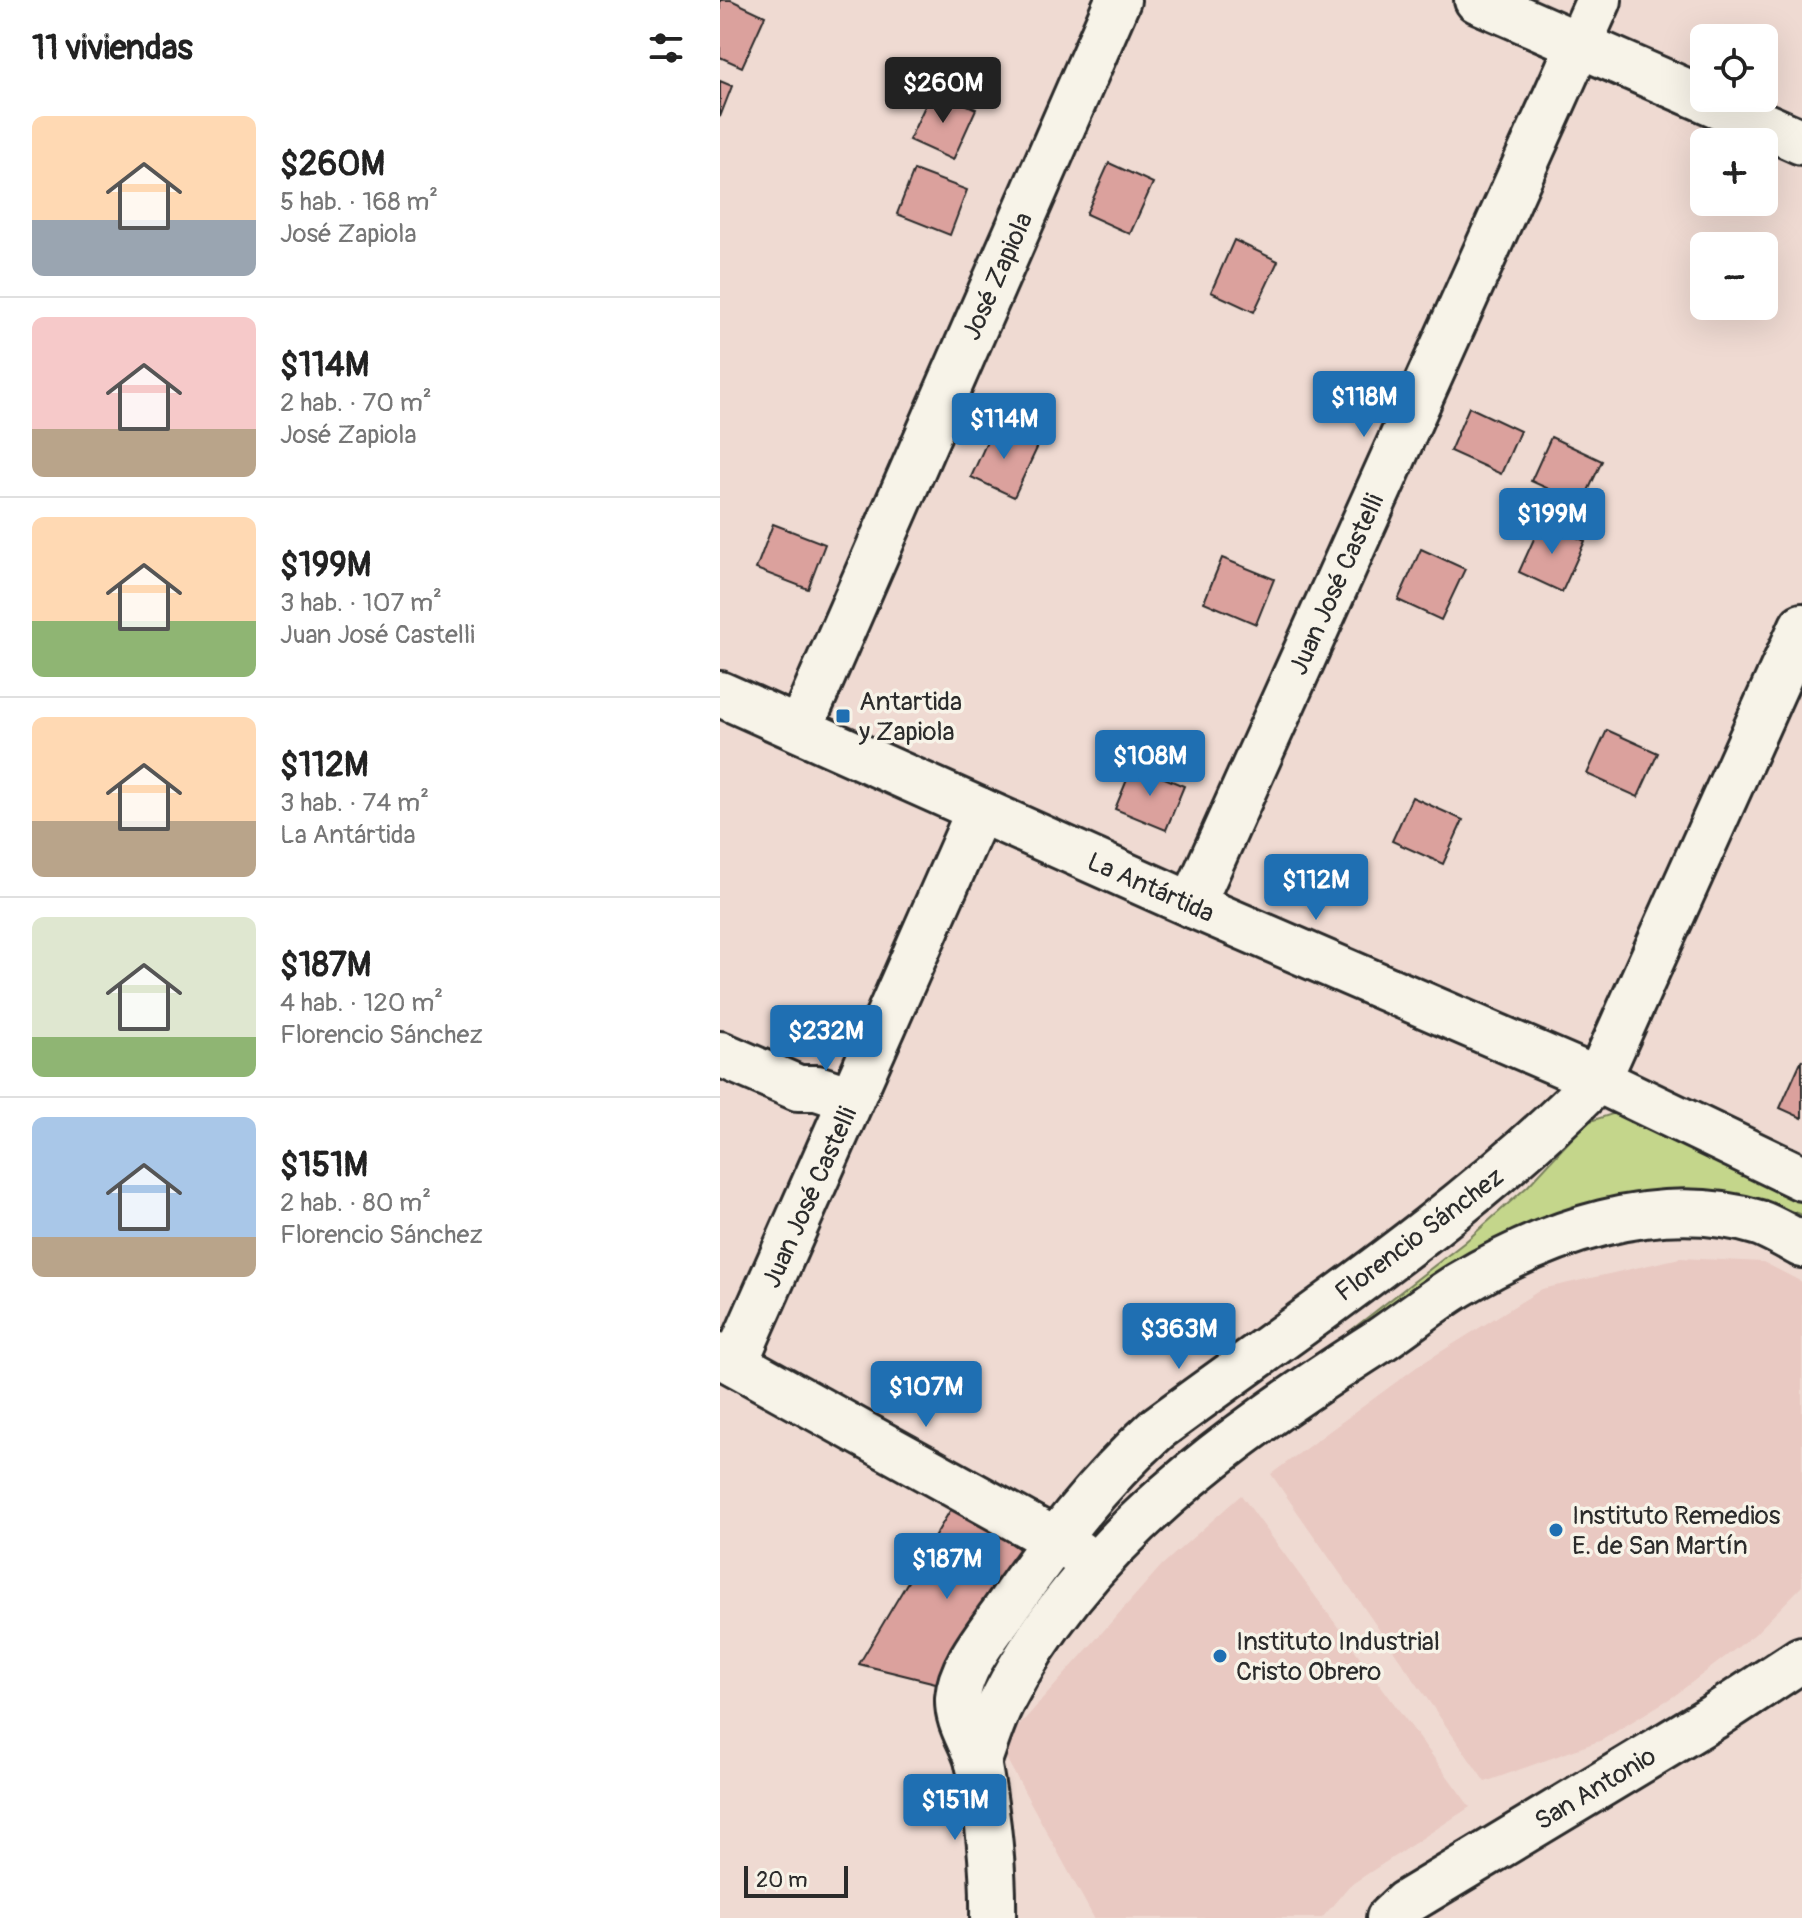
<!DOCTYPE html>
<html lang="es">
<head>
<meta charset="utf-8">
<style>
  :root { --surface:#fff; --page:#f6f6f6; --text:#222; --muted:#767676; --line:#e0e0e0; --accent:#1f6fb2 }
  body { margin:0; font-family:Pangolin,sans-serif; background:var(--page); color:var(--text); height:100vh; display:flex; flex-direction:column; font-size:30px; white-space:nowrap }
  * { box-sizing:border-box; margin:0 }
  p { font-size:26px; color:var(--muted) }
  .icon { flex:none; width:44px; height:44px; fill:none; stroke:currentColor; stroke-width:2; stroke-linecap:round; stroke-linejoin:round }
  .map { position:relative; flex:1; overflow:hidden }
  .details { display:flex; flex-direction:column; background:var(--surface); width:720px }
  .details>* { flex:none }
  .fabs { position:absolute; left:970px; top:24px; display:grid; gap:16px }
  .fabs a { display:grid; place-items:center; width:88px; height:88px; border-radius:12px; background:var(--surface); box-shadow:0 8px 32px #0002; font-size:40px }
  .scale { position:absolute; left:24px; bottom:20px; width:104px; box-sizing:border-box; padding-left:8px; border:4px solid #2b2b2b; border-top:0; font-size:22px; line-height:28px; white-space:nowrap; color:#2b2b2b; -webkit-text-stroke:6px #f7f3e8; paint-order:stroke }
  .price { position:absolute; translate:-50% -68px; padding:0 18px; border-radius:8px; background:var(--accent); color:#fff; font-size:26px; line-height:52px; filter:drop-shadow(0 2px 4px #0008) }
  .price::after { content:''; position:absolute; left:50%; top:48px; width:24px; height:18px; margin-left:-12px; background:inherit; clip-path:polygon(0 0,100% 0,50% 100%) }
  .price.current { background:#222; color:#fff }
  ul { padding:0; list-style:none }
  li { display:flex; align-items:center; gap:24px; height:200px; padding:0 32px }
  li+li { border-top:2px solid var(--line) }
  li span { display:grid; place-items:center; flex:none; width:224px; height:160px; border-radius:12px; color:#555 }
  li>.icon { margin-inline-start:auto }
  span .icon { width:96px; height:96px; fill:#fffc; stroke-width:1 }
  li b { font-size:34px }
  h2 { display:flex; justify-content:space-between; align-items:center; height:96px; padding:0 32px; font-size:34px }
  main { display:flex; flex:1; min-height:0 }
  .map>svg:first-child { display:block }
</style>
</head>
<body>
<main>
<section class="details">
<h2>11 viviendas<svg class="icon" aria-label="filters" viewBox="0 0 24 24"><path d="M4 7h16M4 17h16"/><circle cx="9" cy="7" r="2"/><circle cx="15" cy="17" r="2"/></svg></h2>
<ul>
<li><span style="background:linear-gradient(#ffd9b3 65%,#9aa5b1 0)"><svg class="icon" aria-label="home" viewBox="0 0 24 24"><path d="M3 11l9-7 9 7M6 9v11h12V9"/></svg></span><div><b>$260M</b><p>5 hab. · 168 m²</p><p>José Zapiola</p></div></li>
<li><span style="background:linear-gradient(#f6c9c9 70%,#b9a48a 0)"><svg class="icon" aria-label="home" viewBox="0 0 24 24"><path d="M3 11l9-7 9 7M6 9v11h12V9"/></svg></span><div><b>$114M</b><p>2 hab. · 70 m²</p><p>José Zapiola</p></div></li>
<li><span style="background:linear-gradient(#ffd9b3 65%,#8fb573 0)"><svg class="icon" aria-label="home" viewBox="0 0 24 24"><path d="M3 11l9-7 9 7M6 9v11h12V9"/></svg></span><div><b>$199M</b><p>3 hab. · 107 m²</p><p>Juan José Castelli</p></div></li>
<li><span style="background:linear-gradient(#ffd9b3 65%,#b9a48a 0)"><svg class="icon" aria-label="home" viewBox="0 0 24 24"><path d="M3 11l9-7 9 7M6 9v11h12V9"/></svg></span><div><b>$112M</b><p>3 hab. · 74 m²</p><p>La Antártida</p></div></li>
<li><span style="background:linear-gradient(#dfe7d0 75%,#8fb573 0)"><svg class="icon" aria-label="home" viewBox="0 0 24 24"><path d="M3 11l9-7 9 7M6 9v11h12V9"/></svg></span><div><b>$187M</b><p>4 hab. · 120 m²</p><p>Florencio Sánchez</p></div></li>
<li><span style="background:linear-gradient(#a9c7e8 75%,#b9a48a 0)"><svg class="icon" aria-label="home" viewBox="0 0 24 24"><path d="M3 11l9-7 9 7M6 9v11h12V9"/></svg></span><div><b>$151M</b><p>2 hab. · 80 m²</p><p>Florencio Sánchez</p></div></li>
</ul>
</section>
<div class="map">
<svg width="1082" height="1918" viewBox="0 0 1082 1918">
  <rect width="100%" height="100%" fill="#efdad2"/>
  <filter id="ink" filterUnits="userSpaceOnUse"><feTurbulence type="fractalNoise" baseFrequency=".0125" numOctaves="2"/><feDisplacementMap in="SourceGraphic" scale="16" xChannelSelector="R" yChannelSelector="G"/><feConvolveMatrix kernelMatrix="1 2 1 2 8 2 1 2 1" color-interpolation-filters="sRGB"/></filter>
  <g filter="url(#ink)">
    <g fill="#e9c9c2">
      <polygon points="960,1258 1043,1262 1082,1282 1082,1586 1035,1634 954,1696 882,1740 765,1782 551,1474 698,1366 822,1289"/>
      <polygon points="521,1495 750,1807 629,1886 602,1918 374,1918 280,1747 442,1565"/>
    </g>
    <polygon fill="#c4d68b" stroke="#78805b" stroke-width="2" points="908,1109 1082,1198 1082,1215 1051,1204 1023,1199 808,1227 755,1250 453,1468 745,1242 808,1186 867,1122"/>
    <g fill="#dba19d" stroke="#2b2b2b" stroke-width="2">
      <polygon points="0,0 11,0 45,16 22,67 0,57"/>
      <polygon points="0,81 12,86 0,117"/>
      <polygon points="213,89 256,109 233,160 189,140"/>
      <polygon points="389,163 433,183 410,234 366,214"/>
      <polygon points="194,170 247,190 230,235 177,214"/>
      <polygon points="514,240 558,261 534,312 491,292"/>
      <polygon points="749,407 800,431 781,474 730,451"/>
      <polygon points="274,426 318,446 294,497 251,477"/>
      <polygon points="831,437 882,461 862,504 811,481"/>
      <polygon points="822,521 865,541 842,592 799,572"/>
      <polygon points="53,524 105,544 88,589 36,569"/>
      <polygon points="701,549 745,569 721,620 678,600"/>
      <polygon points="502,558 554,579 536,624 484,602"/>
      <polygon points="887,730 938,753 918,797 867,774"/>
      <polygon points="413,765 464,786 446,830 395,809"/>
      <polygon points="692,797 743,820 723,864 672,841"/>
      <polygon points="1082,1059 1082,1118 1060,1108"/>
      <polygon points="234,1504 311,1557 224,1685 139,1664"/>
    </g>
    <g fill="none" stroke-linecap="round" stroke-linejoin="round">
      <g stroke="#2b2b2b" stroke-width="50">
        <g id="minor">
          <polyline points="757,0 1082,142"/>
          <polyline points="0,694 472,905 878,1080 1082,1178"/>
          <polyline points="80,728 398,0"/>
          <polyline points="472,905 879,0"/>
          <polyline points="0,1054 78,1088 97,1088 131,1099"/>
          <polyline points="0,1355 358,1553"/>
          <polyline points="15,1363 259,810"/>
          <path d="M258,1763c8,-21 14,-43 24,-62 81,-160 230,-266 377,-360 27,-18 52,-39 80,-56 87,-52 198,-93 300,-62 14,5 29,14 43,22"/>
          <path d="M273,1918c1,-51 -5,-101 -14,-151 -5,-25 -22,-41 -21,-69 2,-30 28,-61 45,-85 46,-67 94,-130 155,-185 151,-111 308,-215 440,-348l204,-454"/>
          <polyline points="669,1918 685,1903 995,1716 1082,1659"/>
        </g>
      </g>
      <use href="#minor" stroke="#f7f3e8" stroke-width="44"/>
    </g>
  </g>
  <g fill="#1f6fb2" stroke="#f7f3e8" stroke-width="3">
    <rect x="115" y="708" width="16" height="16" rx="4"/>
    <circle cx="836" cy="1530" r="8"/>
    <circle cx="500" cy="1656" r="8"/>
  </g>
  <g text-anchor="middle" stroke-width="7" stroke-linejoin="round" paint-order="stroke">
    <g font-size="26" fill="#2b2b2b" stroke="#f7f3e8">
      <text transform="translate(277 276) rotate(-66)" y="9">José Zapiola</text>
      <text transform="translate(616 584) rotate(-66)" y="9">Juan José Castelli</text>
      <text transform="translate(431 887) rotate(24)" y="9">La Antártida</text>
      <text transform="translate(89 1197) rotate(-66)" y="9">Juan José Castelli</text>
      <text transform="translate(699 1234) rotate(-37)" y="9">Florencio Sánchez</text>
      <text transform="translate(875 1788) rotate(-31)" y="9">San Antonio</text>
    </g>
    <g font-size="26" fill="#2b2b2b" stroke="#f7f3e8" text-anchor="start">
      <text x="139" y="710">Antartida<tspan x="139" dy="30">y Zapiola</tspan></text>
      <text x="852" y="1524">Instituto Remedios<tspan x="852" dy="30">E. de San Martín</tspan></text>
      <text x="516" y="1650">Instituto Industrial<tspan x="516" dy="30">Cristo Obrero</tspan></text>
    </g>
  </g>
</svg>
<div class="fabs">
<a><svg class="icon" aria-label="locate" viewBox="0 0 24 24"><circle cx="12" cy="12" r="6"/><path d="M12 2v4M12 18v4M2 12h4M18 12h4"/></svg></a>
<a>+</a>
<a>−</a>
</div>
<div class="scale">20 m</div>
<b class="price current" style="left:223px;top:125px">$260M</b>
<b class="price" style="left:644px;top:439px">$118M</b>
<b class="price" style="left:284px;top:461px">$114M</b>
<b class="price" style="left:832px;top:556px">$199M</b>
<b class="price" style="left:430px;top:798px">$108M</b>
<b class="price" style="left:596px;top:922px">$112M</b>
<b class="price" style="left:106px;top:1073px">$232M</b>
<b class="price" style="left:459px;top:1371px">$363M</b>
<b class="price" style="left:206px;top:1429px">$107M</b>
<b class="price" style="left:227px;top:1601px">$187M</b>
<b class="price" style="left:235px;top:1842px">$151M</b>
</div>
</main>
</body>
</html>
